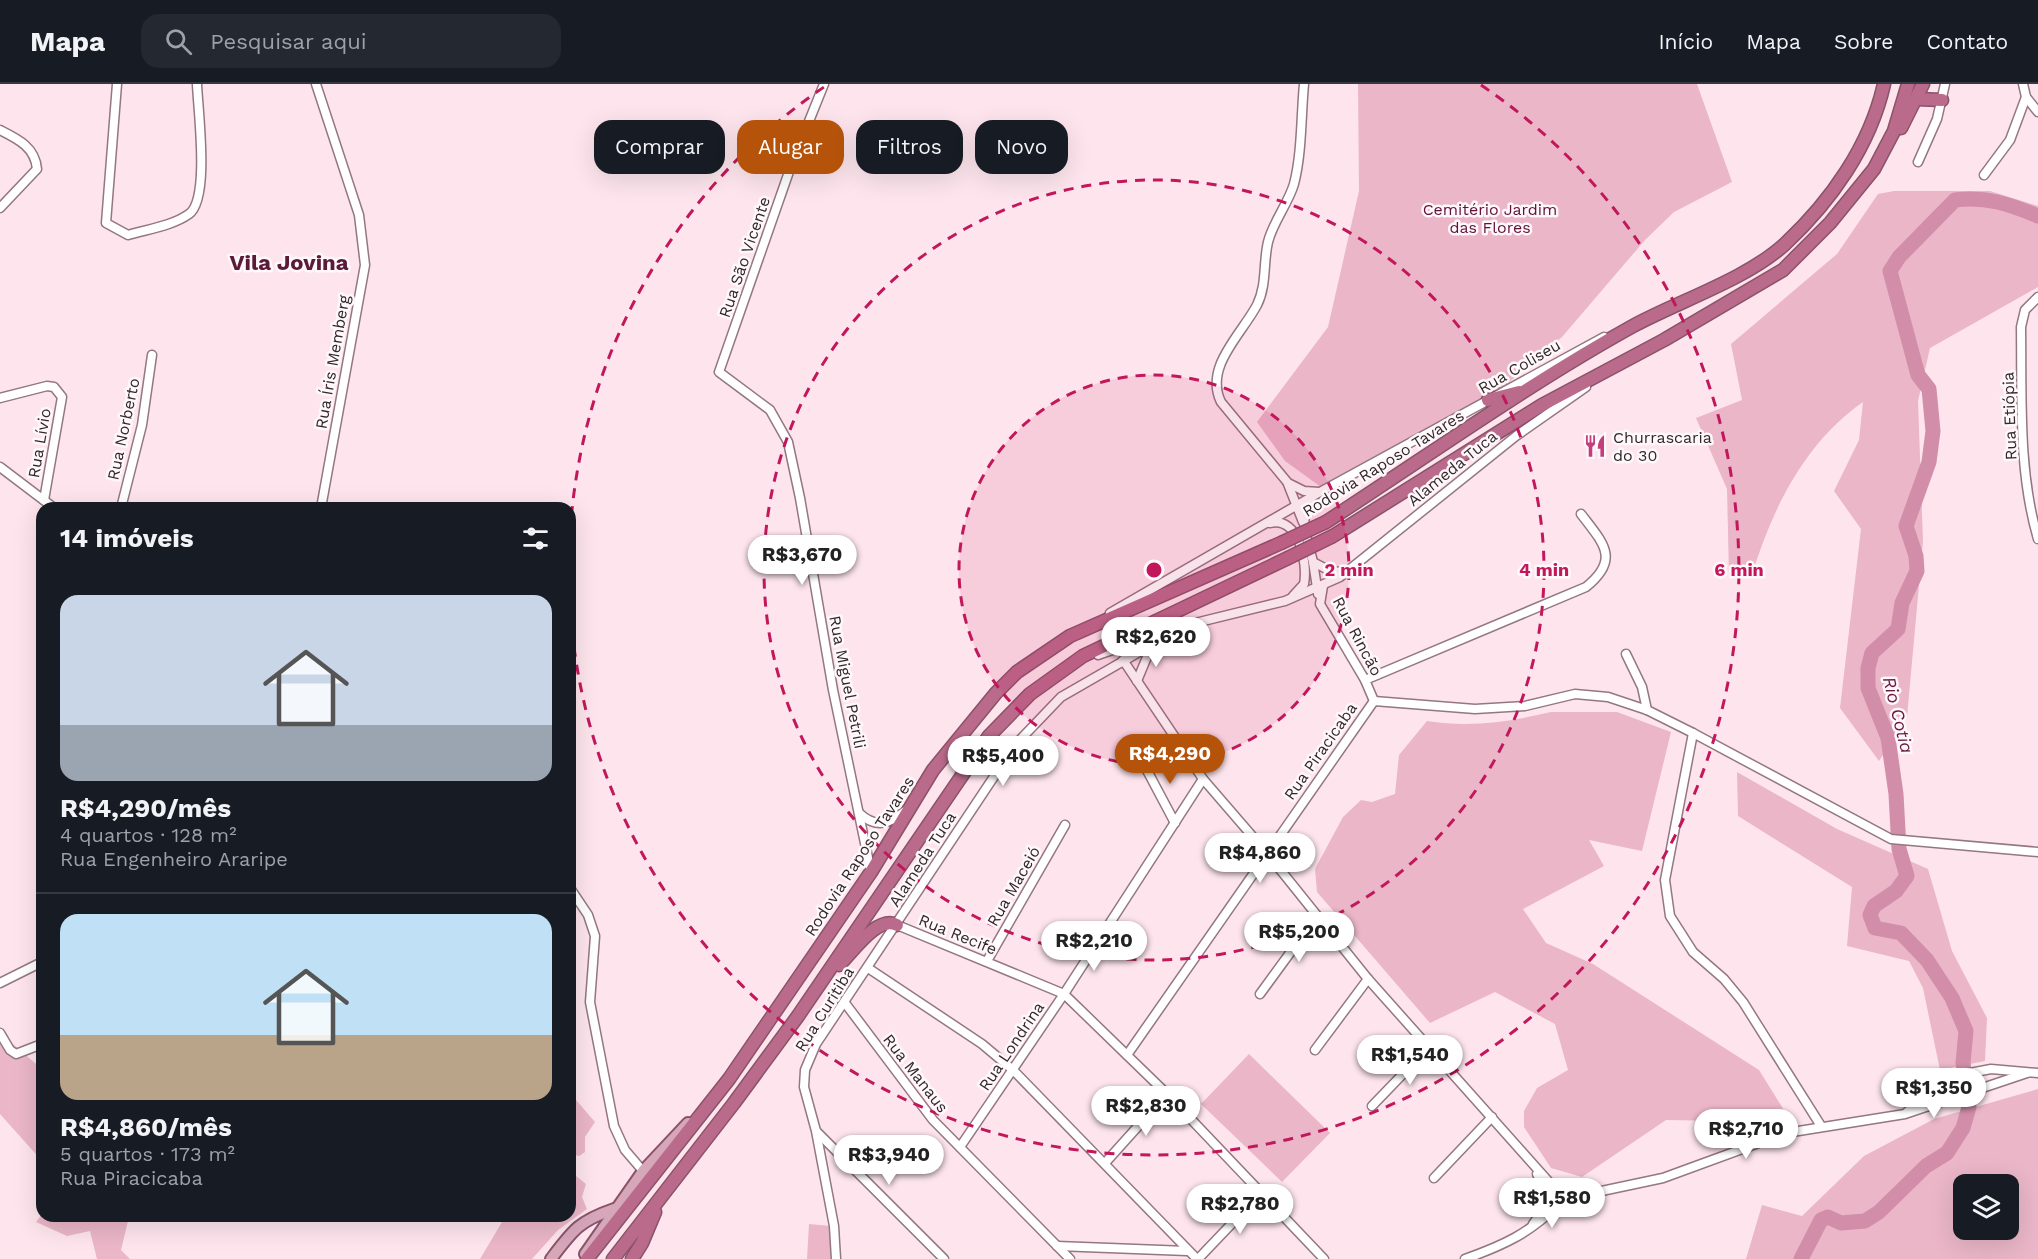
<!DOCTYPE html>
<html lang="pt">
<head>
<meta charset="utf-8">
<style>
  :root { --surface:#171b24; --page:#242831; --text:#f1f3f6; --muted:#9ea1a6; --line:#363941; --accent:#b45309 }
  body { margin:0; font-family:"Work Sans",sans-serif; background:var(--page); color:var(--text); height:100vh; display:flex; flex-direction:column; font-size:22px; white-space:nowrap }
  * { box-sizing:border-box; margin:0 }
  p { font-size:20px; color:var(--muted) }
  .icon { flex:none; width:33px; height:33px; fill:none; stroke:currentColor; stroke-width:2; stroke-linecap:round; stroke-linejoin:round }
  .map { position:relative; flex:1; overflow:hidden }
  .sheet { position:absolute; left:36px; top:418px; width:540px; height:720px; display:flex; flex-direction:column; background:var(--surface); border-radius:18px; box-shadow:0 6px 24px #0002 }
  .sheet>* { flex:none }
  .banner { position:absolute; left:594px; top:36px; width:570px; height:54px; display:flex; gap:12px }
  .fabs { position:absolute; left:1953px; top:1090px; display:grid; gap:12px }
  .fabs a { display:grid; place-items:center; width:66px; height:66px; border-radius:12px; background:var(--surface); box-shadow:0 6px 24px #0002; font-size:30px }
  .price { position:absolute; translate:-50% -51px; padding:0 14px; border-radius:21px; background:#fff; color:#222; font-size:20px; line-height:39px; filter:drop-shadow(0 2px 3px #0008) }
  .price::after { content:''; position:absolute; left:50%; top:36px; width:18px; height:14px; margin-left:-9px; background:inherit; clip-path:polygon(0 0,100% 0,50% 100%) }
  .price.on { background:var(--accent); color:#fff }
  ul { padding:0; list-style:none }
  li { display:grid; align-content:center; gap:12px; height:318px; padding:0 24px }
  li+li { border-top:2px solid var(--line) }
  li span { display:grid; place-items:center; height:186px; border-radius:18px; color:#555 }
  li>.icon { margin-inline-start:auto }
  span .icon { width:108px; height:108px; fill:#fffc; stroke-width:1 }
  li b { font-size:26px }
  h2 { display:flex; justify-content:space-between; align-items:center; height:72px; padding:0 24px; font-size:26px }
  .tag { padding:0 21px; border-radius:18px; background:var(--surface); box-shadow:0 6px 24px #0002; font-size:21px; line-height:54px }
  .tag.on { background:var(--accent); color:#fff }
  header { display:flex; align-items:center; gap:36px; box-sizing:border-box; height:84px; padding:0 30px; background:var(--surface); border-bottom:2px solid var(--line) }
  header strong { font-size:28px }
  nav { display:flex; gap:33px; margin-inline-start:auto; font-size:21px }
  .search { width:420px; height:54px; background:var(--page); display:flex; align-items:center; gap:15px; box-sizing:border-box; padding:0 21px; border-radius:18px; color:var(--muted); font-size:22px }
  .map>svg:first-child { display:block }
</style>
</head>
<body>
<header>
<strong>Mapa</strong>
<div class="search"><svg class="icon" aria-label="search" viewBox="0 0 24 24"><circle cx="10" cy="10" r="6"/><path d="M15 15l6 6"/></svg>Pesquisar aqui</div>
<nav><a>Início</a><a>Mapa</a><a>Sobre</a><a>Contato</a></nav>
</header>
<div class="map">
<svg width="2038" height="1175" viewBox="0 0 2038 1175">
  <rect width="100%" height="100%" fill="#fee5ed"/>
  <g fill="#eab6c8" fill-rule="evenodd">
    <polygon points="1358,0 1697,0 1732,98 1674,128 1645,156 1562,253 1495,310 1321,403 1285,377 1257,338 1328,243 1359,107"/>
    <path d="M1894,107h96l48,15v81l-108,61 -12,53 5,140 -16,176 -28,44 -39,-53 21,-179 -27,-38 25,-51 4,-38c-59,41 -92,109 -112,176l-22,-3 -2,-86 -31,-71 46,-18 -11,-56 106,-90 41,-60z"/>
    <path d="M1551,628h66l54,20 -29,119 -53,-11 15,26 -81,43 23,34 47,21 166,106 28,45 -59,6 -62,-1 -84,57 -31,-9 -27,-41v-16l13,-23 31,-18 -13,-46 -60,-32 -65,31 -113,-131 -2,-23 28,-52 18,-17 11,2 23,-8 4,-39 28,-34c43,7 82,1 124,-9z"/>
    <polygon points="1737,688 1837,745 1928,785 1952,867 1987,934 1985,977 1940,986 1923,904 1909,877 1847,862 1852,803 1738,732"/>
    <polygon points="0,949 42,985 42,1077 0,1030"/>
    <polygon points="1249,970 1330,1049 1282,1098 1201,1020"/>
    <path d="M2038,1005v170h-292l16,-54 40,11 62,-60 70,-37zM1964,1101h44v45h-44z"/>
    <polygon points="570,1009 595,1038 585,1053 585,1068 579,1072 570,1070"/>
    <polygon points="570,1087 586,1100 582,1113 587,1125 558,1146 532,1175 480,1175 505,1133 570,1132"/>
    <polygon points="42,1130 42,1132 129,1133 121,1166 130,1175 97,1175 90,1147 67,1152 36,1138"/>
    <polygon points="809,1140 831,1142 832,1175 807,1175"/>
  </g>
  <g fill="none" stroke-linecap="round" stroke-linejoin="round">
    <path stroke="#d28ea8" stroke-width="15" d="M1801,1175l20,-39 7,-3 13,6 24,-2 14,-9 47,-46 21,-13 16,-25 6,-21 -6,-44 3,-32 -14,-33 -25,-38 -26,-27 -26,-5 -5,-13 4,-9 22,-15 11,-15 -8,-27 -3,-55 -8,-56 -20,-50v-20l4,-15 26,-24 4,-26 15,-32 -1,-15 -10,-30 23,-64 4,-31 -4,-42 -11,-14 -28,-104 9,-14 56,-57c31,-4 54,4 83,16"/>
    <g stroke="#937781" stroke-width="11">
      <g id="minor">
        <path d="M117,0l-11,139 22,12c20,-6 44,-9 61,-21 21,-15 9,-103 8,-130"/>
        <polyline points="316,0 359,131 365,181 321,424"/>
        <polyline points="824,0 791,82 719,288 770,326 788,358 800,414 833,606 871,788"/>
        <path d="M1304,0c-3,32 -2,69 -10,100 -6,20 -21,38 -26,58 -5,21 -1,43 -11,63 -16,30 -53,62 -36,97l67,81 16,8 15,1"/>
        <polyline points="2023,0 2026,13 2038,28"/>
        <path d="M0,46c18,9 35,17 37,39l-37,39"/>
        <polyline points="1918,78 1937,35 1945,0"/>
        <polyline points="1984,91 2010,56 2026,13"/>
        <path d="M2038,213l-13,13 -4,17c1,71 -3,144 17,212"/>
        <polyline points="0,314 47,302 54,303 62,313 44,416"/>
        <polyline points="0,383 54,424"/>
        <polyline points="1288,400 1303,438"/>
        <path d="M1312,413c-15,20 -4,43 1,65l19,10 15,-1"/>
        <polyline points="121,424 142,341 152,271"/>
        <path d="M1270,439c29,-7 38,40 34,61l-11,12"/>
        <polyline points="1313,478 1318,510"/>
        <polyline points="1323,502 1320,520 1365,596 1374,617"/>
        <polyline points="1110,529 1320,408 1604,253"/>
        <polyline points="1183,542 1285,517 1340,493 1516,352 1586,303"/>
        <polyline points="1626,570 1642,603 1647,626"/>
        <polyline points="1098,571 1170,546"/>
        <polyline points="1123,576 1203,695 1266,768 1368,895 1556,1106 1587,1108"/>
        <path d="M1365,596l221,-93c35,-28 17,-44 -5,-73"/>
        <polyline points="1137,597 1152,561"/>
        <polyline points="1374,617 1475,625 1525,622 1575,610 1608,613 1647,626 1693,649 1891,755 2038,768"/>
        <polyline points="1693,649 1665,796 1670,832 1693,868 1724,895 1743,918 1821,1042"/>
        <polyline points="1141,675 1175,739"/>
        <path d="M859,729c16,15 30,12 46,-2"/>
        <polyline points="570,804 588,831 595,852 590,918 614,1042 625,1066 643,1087"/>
        <polyline points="897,841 1064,910 1167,1010 1324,1175"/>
        <polyline points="987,877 1065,741"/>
        <polyline points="868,884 982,960 1013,986 1197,1175"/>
        <polyline points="0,899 42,878"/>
        <polyline points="1260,910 1317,832"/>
        <polyline points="845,919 933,1036 1070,1175"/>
        <polyline points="0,949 10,966 16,970 42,960"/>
        <polyline points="1315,966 1368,895"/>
        <polyline points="1127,971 1374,617"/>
        <polyline points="1372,1022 1429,963"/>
        <polyline points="1907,1028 1954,992 1991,985 2038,989"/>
        <polyline points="817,1048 944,1175"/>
        <polyline points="960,1063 1064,910 1203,695"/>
        <polyline points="1105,1079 1167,1010"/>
        <polyline points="1537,1090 1549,1114"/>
        <polyline points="1434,1094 1492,1033"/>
        <polyline points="1556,1106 1549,1114 1553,1120 1560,1120"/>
        <polyline points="1564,1115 1663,1094 1786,1049 1905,1030 2027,989"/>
        <polyline points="1533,1140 1550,1116"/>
        <polyline points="1057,1162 1187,1167"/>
        <polyline points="836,1175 834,1142 816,1047 804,1003 805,986 816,960 1015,661 1061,613 1186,541"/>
        <polyline points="1198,1175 1262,1108"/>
        <path d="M1465,1175c39,-14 63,-25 93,-54"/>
      </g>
    </g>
    <g stroke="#8a5369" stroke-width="14">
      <g id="major">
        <polyline points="585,1170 643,1087 688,1039"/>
        <path d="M551,1175c22,-29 28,-38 63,-50"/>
      </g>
    </g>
    <g stroke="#8a5369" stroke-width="15">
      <g id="highway">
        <polyline points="1917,15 1942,16"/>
        <polyline points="1901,44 1923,0"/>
        <polyline points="1488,316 1519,308"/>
        <path d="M1326,438c102,-66 202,-138 307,-196 46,-25 114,-47 152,-82 46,-43 85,-98 99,-160"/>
        <polyline points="1333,452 1542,321 1664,256 1783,186 1830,139 1874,85 1894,47 1908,0"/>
        <path d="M839,881c14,-13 38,-50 58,-40"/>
        <polyline points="587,1175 729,995 871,788 933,686 996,609 1017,588 1070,552 1281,459"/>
        <polyline points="613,1175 734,1019 798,932 989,652 1030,610 1083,572 1286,475"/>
        <polyline points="632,1175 642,1159 655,1128"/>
      </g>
    </g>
    <use href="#minor" stroke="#fff" stroke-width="8"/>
    <use href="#major" stroke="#d6a6b9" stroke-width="10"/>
    <use href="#highway" stroke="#ba6a8a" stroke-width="12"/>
    <g stroke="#8a5369" stroke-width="15" stroke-linecap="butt">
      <g id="highway-bridge">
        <polyline points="1281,459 1326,438"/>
        <polyline points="1286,475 1333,452"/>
      </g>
    </g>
    <use href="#highway-bridge" stroke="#ba6a8a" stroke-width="12"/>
  </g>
  <circle cx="1154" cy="486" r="195" fill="#c2185b" fill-opacity=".12"/>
  <g fill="none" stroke="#c2185b" stroke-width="3" stroke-dasharray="10 8">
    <circle cx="1154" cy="486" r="195"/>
    <circle cx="1154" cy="486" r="390"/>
    <path d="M570 450A585 585 0 0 1 827 1M1481 1A585 585 0 1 1 570 522"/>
  </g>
  <defs>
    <g id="restaurant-bare" transform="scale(1.8)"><path d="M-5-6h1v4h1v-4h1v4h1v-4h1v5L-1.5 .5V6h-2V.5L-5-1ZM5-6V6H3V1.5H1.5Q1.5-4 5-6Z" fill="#c43d7d" stroke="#fef8fa" stroke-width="2.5" paint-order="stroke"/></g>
  </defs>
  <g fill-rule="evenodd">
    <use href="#restaurant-bare" x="1595" y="362"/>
  </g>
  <g text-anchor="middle" stroke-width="5" stroke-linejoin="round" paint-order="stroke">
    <g font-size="16" fill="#62123a" stroke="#fef8fa">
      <text x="1490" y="131">Cemitério Jardim<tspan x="1490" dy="18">das Flores</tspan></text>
    </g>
    <g font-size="16" fill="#32272b" stroke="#fef8fa">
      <text transform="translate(744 173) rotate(-71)" y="6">Rua São Vicente</text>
      <text transform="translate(332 278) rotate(-80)" y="6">Rua Íris Memberg</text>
      <text transform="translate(1519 282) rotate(-30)" y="6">Rua Coliseu</text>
      <text transform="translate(2009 332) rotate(-92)" y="6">Rua Etiópia</text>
      <text transform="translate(123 345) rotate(-78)" y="6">Rua Norberto</text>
      <text transform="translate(39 359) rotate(-80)" y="6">Rua Lívio</text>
      <text transform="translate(1383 379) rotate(-32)" y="6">Rodovia Raposo Tavares</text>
      <text transform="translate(1452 384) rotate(-39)" y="6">Alameda Tuca</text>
      <text transform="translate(1358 552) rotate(62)" y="6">Rua Rincão</text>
      <text transform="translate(848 598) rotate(79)" y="6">Rua Miguel Petrili</text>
      <text transform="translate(1320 667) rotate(-55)" y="6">Rua Piracicaba</text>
      <text transform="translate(859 772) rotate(-57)" y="6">Rodovia Raposo Tavares</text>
      <text transform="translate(922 775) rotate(-57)" y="6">Alameda Tuca</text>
      <text transform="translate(1013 802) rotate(-60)" y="6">Rua Maceió</text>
      <text transform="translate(958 850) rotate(22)" y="6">Rua Recife</text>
      <text transform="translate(824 925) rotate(-58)" y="6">Rua Curitiba</text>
      <text transform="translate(1011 962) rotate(-56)" y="6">Rua Londrina</text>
      <text transform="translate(916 989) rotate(52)" y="6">Rua Manaus</text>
    </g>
    <g font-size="16" fill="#32272b" stroke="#fef8fa" text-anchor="start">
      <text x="1613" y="359">Churrascaria<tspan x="1613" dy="18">do 30</tspan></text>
    </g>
    <g font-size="18" font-style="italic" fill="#68193f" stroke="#fef8fa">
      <text transform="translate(1898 631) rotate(76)" y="6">Rio Cotia</text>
    </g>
    <g font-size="22" font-weight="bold" fill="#5a1a38" stroke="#fef8fa">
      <text x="289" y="186">Vila Jovina</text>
    </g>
  </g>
  <circle cx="1154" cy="486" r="9" fill="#c2185b" stroke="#fef8fa" stroke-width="3"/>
  <g font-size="18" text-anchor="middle" font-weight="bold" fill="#c2185b" stroke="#fef8fa" stroke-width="5" stroke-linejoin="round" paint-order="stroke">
    <text x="1349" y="492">2 min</text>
    <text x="1544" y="492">4 min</text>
    <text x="1739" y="492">6 min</text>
  </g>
</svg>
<div class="fabs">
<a><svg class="icon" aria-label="layers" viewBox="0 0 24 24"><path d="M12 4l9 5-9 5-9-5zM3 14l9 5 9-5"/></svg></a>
</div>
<b class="price" style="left:802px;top:502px">R$3,670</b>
<b class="price" style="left:1156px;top:584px">R$2,620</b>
<b class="price on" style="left:1170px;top:701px">R$4,290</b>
<b class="price" style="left:1003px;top:703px">R$5,400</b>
<b class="price" style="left:1260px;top:800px">R$4,860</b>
<b class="price" style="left:1299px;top:879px">R$5,200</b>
<b class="price" style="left:1094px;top:888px">R$2,210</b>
<b class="price" style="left:1410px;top:1002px">R$1,540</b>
<b class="price" style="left:1934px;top:1035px">R$1,350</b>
<b class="price" style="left:1146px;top:1053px">R$2,830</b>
<b class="price" style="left:1746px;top:1076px">R$2,710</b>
<b class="price" style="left:889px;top:1102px">R$3,940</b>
<b class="price" style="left:1552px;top:1145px">R$1,580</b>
<b class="price" style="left:1240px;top:1151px">R$2,780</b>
<div class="banner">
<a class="tag">Comprar</a>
<a class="tag on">Alugar</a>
<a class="tag">Filtros</a>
<a class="tag">Novo</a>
</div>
<section class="sheet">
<h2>14 imóveis<svg class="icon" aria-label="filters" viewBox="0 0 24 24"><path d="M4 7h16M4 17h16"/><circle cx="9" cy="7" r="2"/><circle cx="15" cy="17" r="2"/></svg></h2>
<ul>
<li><span style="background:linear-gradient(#c9d6e8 70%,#9aa5b1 0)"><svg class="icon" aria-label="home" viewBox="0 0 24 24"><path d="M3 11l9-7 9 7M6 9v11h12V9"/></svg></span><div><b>R$4,290/mês</b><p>4 quartos · 128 m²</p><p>Rua Engenheiro Araripe</p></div></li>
<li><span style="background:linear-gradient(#bfe0f5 65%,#b9a48a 0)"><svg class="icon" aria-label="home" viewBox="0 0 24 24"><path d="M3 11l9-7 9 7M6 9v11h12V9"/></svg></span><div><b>R$4,860/mês</b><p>5 quartos · 173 m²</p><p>Rua Piracicaba</p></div></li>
</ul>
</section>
</div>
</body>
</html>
